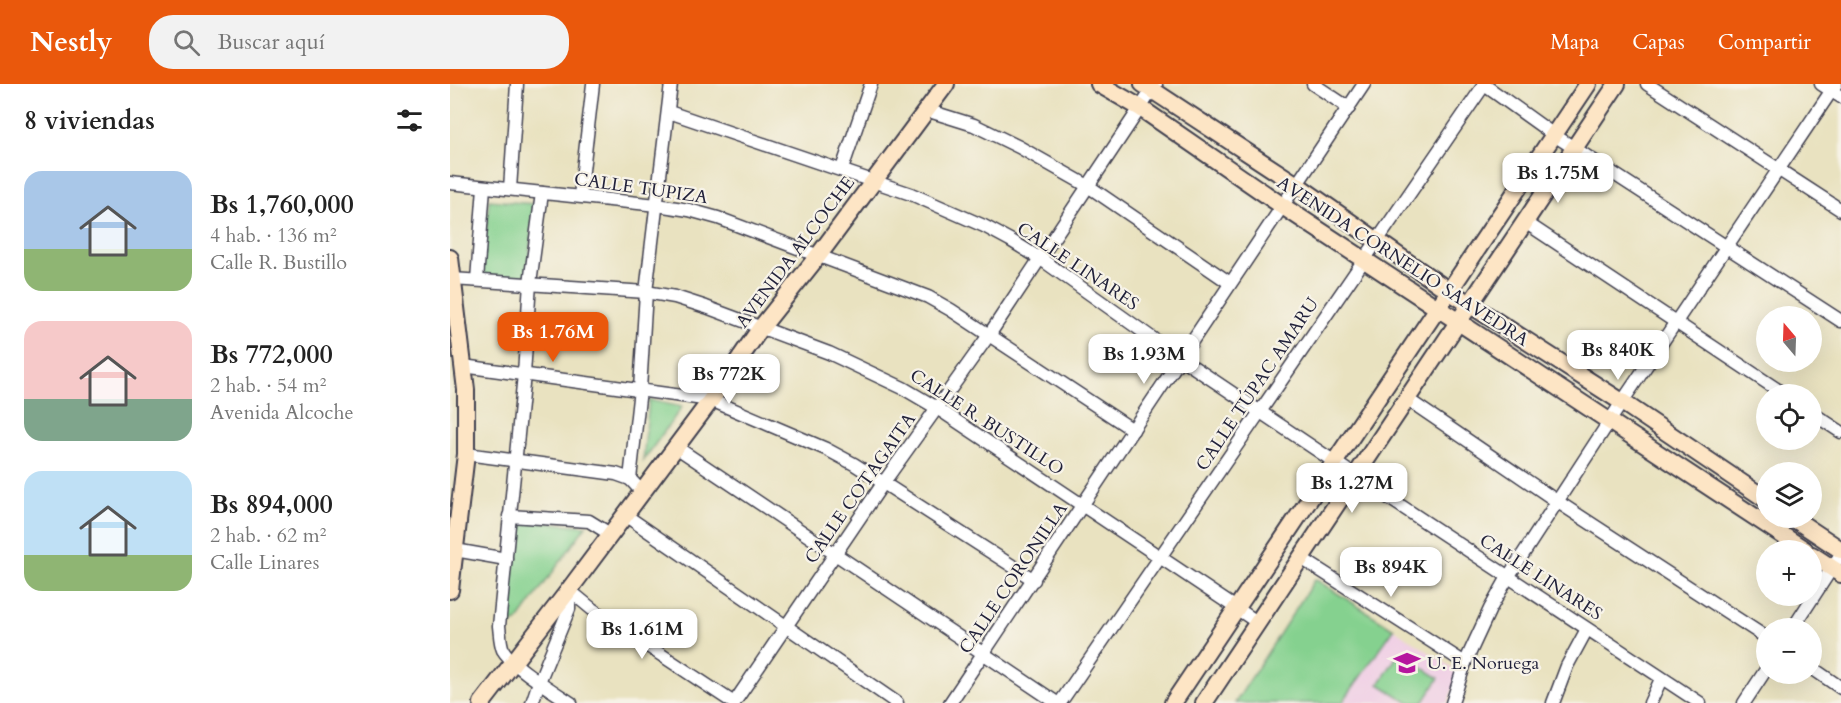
<!DOCTYPE html>
<html lang="es">
<head>
<meta charset="utf-8">
<style>
  :root { --surface:#fff; --page:#f2f2f2; --text:#222; --muted:#767676; --accent:#ea580c }
  body { margin:0; font-family:Cardo,serif; background:var(--page); color:var(--text); height:100vh; display:flex; flex-direction:column; font-size:22px; white-space:nowrap }
  * { box-sizing:border-box; margin:0 }
  p { font-size:20px; color:var(--muted) }
  .icon { flex:none; width:33px; height:33px; fill:none; stroke:currentColor; stroke-width:2; stroke-linecap:round; stroke-linejoin:round }
  .map { position:relative; flex:1; overflow:hidden }
  .sheet { display:flex; flex-direction:column; background:var(--surface); width:450px }
  .sheet>* { flex:none }
  .needle { width:39px; rotate:341deg }
  .fabs { position:absolute; left:1306px; top:222px; display:grid; gap:12px }
  .fabs a { display:grid; place-items:center; width:66px; height:66px; border-radius:50%; background:var(--surface); box-shadow:0 6px 24px #0002; font-size:30px }
  .price { position:absolute; translate:-50% -51px; padding:0 14px; border-radius:12px; background:#fff; color:#222; font-size:20px; line-height:39px; filter:drop-shadow(0 2px 3px #0008) }
  .price::after { content:''; position:absolute; left:50%; top:36px; width:18px; height:14px; margin-left:-9px; background:inherit; clip-path:polygon(0 0,100% 0,50% 100%) }
  .price.selected { background:var(--accent); color:#fff }
  ul { padding:0; list-style:none }
  li { display:flex; align-items:center; gap:18px; height:150px; padding:0 24px }
  li span { display:grid; place-items:center; flex:none; width:168px; height:120px; border-radius:18px; color:#555 }
  li>.icon { margin-inline-start:auto }
  span .icon { width:72px; height:72px; fill:#fffc; stroke-width:1 }
  li b { font-size:26px }
  h2 { display:flex; justify-content:space-between; align-items:center; height:72px; padding:0 24px; font-size:26px }
  header { display:flex; align-items:center; gap:36px; box-sizing:border-box; height:84px; padding:0 30px; background:var(--accent); color:#fff }
  header strong { font-size:28px }
  nav { display:flex; gap:33px; margin-inline-start:auto; font-size:21px }
  .search { width:420px; height:54px; background:var(--page); display:flex; align-items:center; gap:15px; box-sizing:border-box; padding:0 21px; border-radius:24px; color:var(--muted); font-size:22px }
  main { display:flex; flex:1; min-height:0 }
  .map>svg:first-child { display:block }
</style>
</head>
<body>
<header>
<strong>Nestly</strong>
<div class="search"><svg class="icon" aria-label="search" viewBox="0 0 24 24"><circle cx="10" cy="10" r="6"/><path d="M15 15l6 6"/></svg>Buscar aquí</div>
<nav><a>Mapa</a><a>Capas</a><a>Compartir</a></nav>
</header>
<main>
<section class="sheet">
<h2>8 viviendas<svg class="icon" aria-label="filters" viewBox="0 0 24 24"><path d="M4 7h16M4 17h16"/><circle cx="9" cy="7" r="2"/><circle cx="15" cy="17" r="2"/></svg></h2>
<ul>
<li><span style="background:linear-gradient(#a9c7e8 65%,#8fb573 0)"><svg class="icon" aria-label="home" viewBox="0 0 24 24"><path d="M3 11l9-7 9 7M6 9v11h12V9"/></svg></span><div><b>Bs 1,760,000</b><p>4 hab. · 136 m²</p><p>Calle R. Bustillo</p></div></li>
<li><span style="background:linear-gradient(#f6c9c9 65%,#7fa58c 0)"><svg class="icon" aria-label="home" viewBox="0 0 24 24"><path d="M3 11l9-7 9 7M6 9v11h12V9"/></svg></span><div><b>Bs 772,000</b><p>2 hab. · 54 m²</p><p>Avenida Alcoche</p></div></li>
<li><span style="background:linear-gradient(#bfe0f5 70%,#8fb573 0)"><svg class="icon" aria-label="home" viewBox="0 0 24 24"><path d="M3 11l9-7 9 7M6 9v11h12V9"/></svg></span><div><b>Bs 894,000</b><p>2 hab. · 62 m²</p><p>Calle Linares</p></div></li>
</ul>
</section>
<div class="map">
<svg width="1391" height="619" viewBox="0 0 1391 619">
  <rect width="100%" height="100%" fill="#f7f3e8"/>
  <filter id="ink" filterUnits="userSpaceOnUse"><feTurbulence type="fractalNoise" baseFrequency=".0167" numOctaves="2"/><feDisplacementMap in="SourceGraphic" scale="12" xChannelSelector="R" yChannelSelector="G"/><feConvolveMatrix kernelMatrix="1 2 1 2 8 2 1 2 1" color-interpolation-filters="sRGB"/></filter>
  <filter id="wash" filterUnits="userSpaceOnUse"><feTurbulence type="fractalNoise" baseFrequency=".008" numOctaves="4" result="noise"/><feDisplacementMap in="SourceGraphic" scale="24" xChannelSelector="R" yChannelSelector="G"/><feGaussianBlur stdDeviation="1.35" result="paint"/><feColorMatrix in="noise" values="0 0 0 0 0 0 0 0 0 0 0 0 0 0 0 0 0 1.4 0 .05"/><feComposite in="paint" operator="in"/></filter>
  <g filter="url(#wash)">
    <rect width="100%" height="100%" fill="#e9e2c0"/>
    <polygon fill="#f0d0e5" points="944,545 1004,585 1007,593 998,619 892,619"/>
    <g fill="#85d18f" stroke="#547a65" stroke-width="1.5">
      <polygon points="39,116 84,120 77,197 32,193"/>
      <polygon points="199,316 232,323 193,377"/>
      <polygon points="66,436 136,442 67,538 58,542 55,539"/>
      <polygon points="865,495 944,545 892,619 785,619"/>
      <polygon points="949,569 989,594 973,619 959,619 929,600"/>
    </g>
  </g>
  <g filter="url(#ink)">
    <g fill="none" stroke-linecap="round" stroke-linejoin="round">
      <g stroke="#403f4f" stroke-width="15">
        <g id="street">
          <polyline points="863,0 899,24"/>
          <polyline points="1033,0 1104,51 1391,237"/>
          <polyline points="1197,0 1391,126"/>
          <polyline points="1371,0 1391,13"/>
          <polyline points="476,26 524,41 569,63 638,102 780,199"/>
          <polyline points="219,28 461,110 534,142 560,156 591,175 730,274 907,393 1250,619"/>
          <polyline points="392,85 421,0"/>
          <polyline points="0,99 207,121 239,126 268,134 478,213 501,226 683,346"/>
          <polyline points="60,105 67,0"/>
          <path d="M92,109l-12,90 -6,91 -25,252c1,8 1,17 4,24 10,17 50,41 68,53"/>
          <polyline points="130,112 143,0"/>
          <polyline points="1075,138 1334,310"/>
          <polyline points="2,195 196,208 225,213 256,223 379,269 453,304 487,324 807,538"/>
          <polyline points="27,196 34,103"/>
          <polyline points="13,282 261,316 376,365 404,380 584,496"/>
          <polyline points="957,315 1108,418 1317,554"/>
          <polyline points="1362,329 1391,348"/>
          <polyline points="226,363 607,619"/>
          <polyline points="16,370 166,390 180,395"/>
          <polyline points="192,408 180,395 190,305 196,208 221,0"/>
          <polyline points="175,431 447,619"/>
          <polyline points="59,432 139,437 160,450"/>
          <polyline points="5,466 56,475"/>
          <polyline points="851,474 1015,579"/>
          <polyline points="119,506 142,525 284,619"/>
          <polyline points="1343,544 1391,470"/>
          <polyline points="1362,584 1391,604"/>
          <polyline points="82,619 89,598 119,525 119,506"/>
          <polyline points="284,619 434,398 539,251 706,0"/>
          <polyline points="500,619 914,0"/>
          <polyline points="610,619 1034,1"/>
          <polyline points="1002,619 1015,579 1040,525 1058,493 1172,318 1386,0"/>
          <polyline points="1103,619 1117,582 1137,545"/>
          <polyline points="1200,619 1211,595"/>
          <polyline points="1294,619 1317,584"/>
        </g>
      </g>
      <g stroke="#403f4f" stroke-width="20">
        <g id="secondary">
          <polyline points="649,0 689,23 834,123 1355,466"/>
          <polyline points="693,0 847,101 999,207 1172,318 1317,416"/>
          <polyline points="0,174 16,306 16,370 0,506"/>
          <polyline points="1343,434 1391,466"/>
          <polyline points="1362,471 1391,490"/>
          <polyline points="32,619 119,506 261,316 310,245 368,172 496,0"/>
          <polyline points="723,619 1138,0"/>
          <polyline points="754,619 1167,0"/>
        </g>
      </g>
      <use href="#street" stroke="#fff" stroke-width="12"/>
      <use href="#secondary" stroke="#fde5c5" stroke-width="16"/>
    </g>
  </g>
  <defs>
    <g id="school-bare" transform="scale(2.07)"><path d="M0-5L7-2L0 1L-7-2ZM-4 1L0 2.5L4 1V4Q0 6-4 4Z" fill="#b5179e" stroke="#f7f3e8" stroke-width="2.5" paint-order="stroke"/></g>
  </defs>
  <g fill-rule="evenodd">
    <use href="#school-bare" x="957" y="579"/>
  </g>
  <g text-anchor="middle" stroke-width="4.5" stroke-linejoin="round" paint-order="stroke">
    <g font-size="18" fill="#22223b" stroke="#f7f3e8">
      <text transform="translate(191 104) rotate(8)" y="6">CALLE TUPIZA</text>
      <text transform="translate(345 168) rotate(-53)" y="6">AVENIDA ALCOCHE</text>
      <text transform="translate(953 177) rotate(33)" y="6">AVENIDA CORNELIO SAAVEDRA</text>
      <text transform="translate(628 182) rotate(34)" y="6">CALLE LINARES</text>
      <text transform="translate(807 300) rotate(-56)" y="6">CALLE TÚPAC AMARU</text>
      <text transform="translate(537 338) rotate(33)" y="6">CALLE R. BUSTILLO</text>
      <text transform="translate(410 404) rotate(-55)" y="6">CALLE COTAGAITA</text>
      <text transform="translate(1091 493) rotate(33)" y="6">CALLE LINARES</text>
      <text transform="translate(563 494) rotate(-56)" y="6">CALLE CORONILLA</text>
    </g>
    <g font-size="18" fill="#22223b" stroke="#f7f3e8" text-anchor="start">
      <text x="977" y="585">U. E. Noruega</text>
    </g>
  </g>
</svg>
<div class="fabs">
<a><svg class="needle" viewBox="-14 -14 28 28"><path d="M0-13l5 13h-10z" fill="#e53935"/><path d="M0 13l5-13h-10z" fill="#767676"/></svg></a>
<a><svg class="icon" aria-label="locate" viewBox="0 0 24 24"><circle cx="12" cy="12" r="6"/><path d="M12 2v4M12 18v4M2 12h4M18 12h4"/></svg></a>
<a><svg class="icon" aria-label="layers" viewBox="0 0 24 24"><path d="M12 4l9 5-9 5-9-5zM3 14l9 5 9-5"/></svg></a>
<a>+</a>
<a>−</a>
</div>
<b class="price" style="left:1108px;top:120px">Bs 1.75M</b>
<b class="price selected" style="left:103px;top:279px">Bs 1.76M</b>
<b class="price" style="left:1168px;top:297px">Bs 840K</b>
<b class="price" style="left:694px;top:301px">Bs 1.93M</b>
<b class="price" style="left:279px;top:321px">Bs 772K</b>
<b class="price" style="left:902px;top:430px">Bs 1.27M</b>
<b class="price" style="left:941px;top:514px">Bs 894K</b>
<b class="price" style="left:192px;top:576px">Bs 1.61M</b>
</div>
</main>
</body>
</html>
